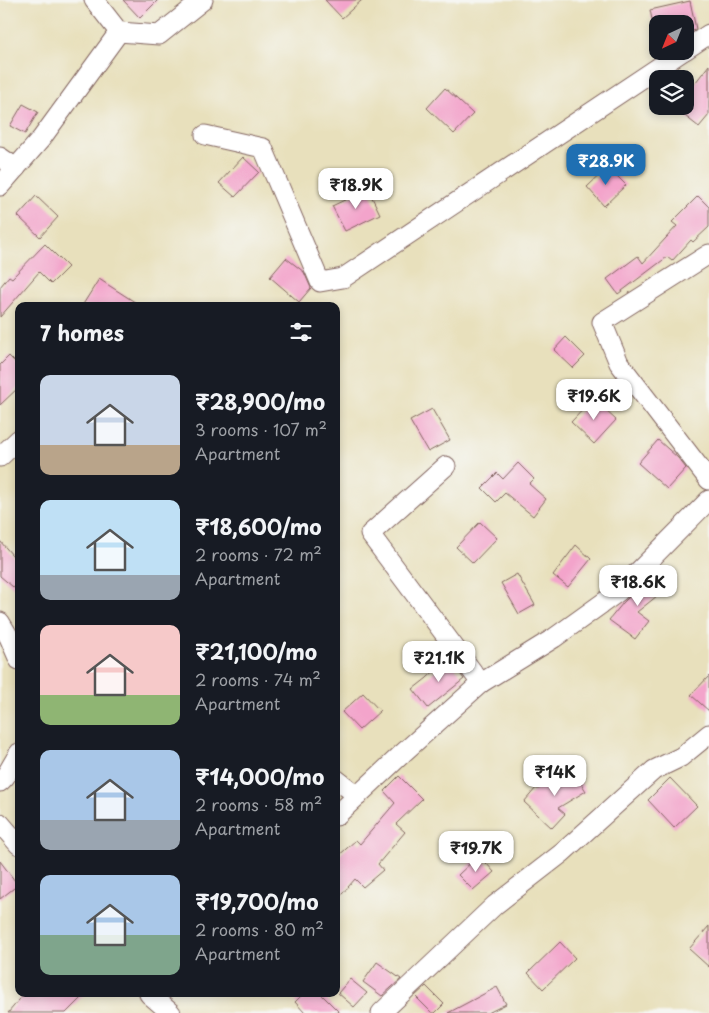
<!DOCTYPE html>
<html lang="en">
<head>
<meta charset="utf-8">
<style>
  :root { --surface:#171b24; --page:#20242c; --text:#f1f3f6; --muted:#9ea1a6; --accent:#1f6fb2 }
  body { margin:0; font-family:"Playpen Sans",sans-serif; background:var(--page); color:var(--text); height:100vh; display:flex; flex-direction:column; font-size:19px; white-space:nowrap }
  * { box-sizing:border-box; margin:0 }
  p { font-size:16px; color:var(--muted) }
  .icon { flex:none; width:28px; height:28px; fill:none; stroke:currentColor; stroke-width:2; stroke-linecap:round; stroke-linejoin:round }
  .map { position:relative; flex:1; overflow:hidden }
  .details { position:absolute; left:15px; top:302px; width:325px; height:695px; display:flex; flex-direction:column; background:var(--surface); border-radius:10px; box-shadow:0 2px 8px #0003 }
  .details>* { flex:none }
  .needle { width:32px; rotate:223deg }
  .controls { position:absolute; left:649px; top:15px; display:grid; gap:10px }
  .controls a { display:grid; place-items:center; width:45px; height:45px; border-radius:10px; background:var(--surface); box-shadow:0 2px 8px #0003; font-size:25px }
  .price { position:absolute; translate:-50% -42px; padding:0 11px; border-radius:10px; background:#fff; color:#222; font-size:16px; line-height:32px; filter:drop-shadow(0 1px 2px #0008) }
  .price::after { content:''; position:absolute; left:50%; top:30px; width:15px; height:11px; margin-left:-8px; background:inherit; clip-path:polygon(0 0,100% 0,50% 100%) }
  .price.on { background:var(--accent); color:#fff }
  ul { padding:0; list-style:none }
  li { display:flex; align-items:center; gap:15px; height:125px; padding:0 25px }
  li span { display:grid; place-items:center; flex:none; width:140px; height:100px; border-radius:10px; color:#555 }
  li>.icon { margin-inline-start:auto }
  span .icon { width:60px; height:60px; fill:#fffc; stroke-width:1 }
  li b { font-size:21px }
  h2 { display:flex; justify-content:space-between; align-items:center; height:60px; padding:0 25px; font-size:21px }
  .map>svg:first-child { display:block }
</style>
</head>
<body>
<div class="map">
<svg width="709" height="1013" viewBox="0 0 709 1013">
  <rect width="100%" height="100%" fill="#f6f6f2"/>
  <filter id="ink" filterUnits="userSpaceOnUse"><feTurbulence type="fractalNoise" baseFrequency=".02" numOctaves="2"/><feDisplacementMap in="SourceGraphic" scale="10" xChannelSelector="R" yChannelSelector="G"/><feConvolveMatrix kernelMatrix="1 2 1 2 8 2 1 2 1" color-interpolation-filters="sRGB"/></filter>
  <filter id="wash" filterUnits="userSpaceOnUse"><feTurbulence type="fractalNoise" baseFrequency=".0096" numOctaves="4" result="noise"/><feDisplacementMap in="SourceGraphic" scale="20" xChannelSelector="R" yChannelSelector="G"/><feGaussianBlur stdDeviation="1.12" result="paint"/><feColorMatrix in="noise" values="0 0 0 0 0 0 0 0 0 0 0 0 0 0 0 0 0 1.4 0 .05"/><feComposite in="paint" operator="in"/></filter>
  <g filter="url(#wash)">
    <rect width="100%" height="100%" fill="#e8e0bc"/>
    <g id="blocks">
      <g fill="#f3a4cb">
        <polygon points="123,0 158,0 140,18"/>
        <polygon points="325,0 362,0 342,18"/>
        <polygon points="690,1 696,29 685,36 685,24 658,24 657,43 650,10"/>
        <polygon points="709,65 709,115 699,127 685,116 685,96"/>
        <polygon points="445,88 473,114 454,134 427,108"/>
        <polygon points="23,104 38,112 25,134 10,126"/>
        <polygon points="243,157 259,172 235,197 219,183"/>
        <polygon points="608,167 626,185 604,206 587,187"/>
        <polygon points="368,189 380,214 345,231 332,206"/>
        <polygon points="36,196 58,217 40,237 18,216"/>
        <polygon points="698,196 709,207 709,227 693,242 691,240 672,261 667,257 618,294 607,279 638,256 643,263 677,226 672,222"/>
        <polygon points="45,244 68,267 51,284 39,272 0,317 0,287 9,276 12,278"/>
        <polygon points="286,258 304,272 311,288 299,302 270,277"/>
        <polygon points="99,279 141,306 82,306"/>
        <polygon points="566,337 585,356 573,368 554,350"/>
        <polygon points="9,356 19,366 19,387 0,405 0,365"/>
        <polygon points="593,399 616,420 594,444 571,422"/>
        <polygon points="432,409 450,440 428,452 410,421"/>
        <polygon points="658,440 678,458 686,468 667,489 638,463"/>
        <polygon points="518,463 534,479 529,484 546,499 533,516 505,493 496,502 482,488 497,473 503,479"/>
        <polygon points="480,522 497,538 473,563 456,547"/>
        <polygon points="0,541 19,563 19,592 0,576"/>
        <polygon points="576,545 591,559 568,587 553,575"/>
        <polygon points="655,573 667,588 637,612 649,621 635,639 609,620 623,603 642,584"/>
        <polygon points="517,574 535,605 519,614 501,583"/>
        <polygon points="448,658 464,679 428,708 413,689 427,678"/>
        <polygon points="709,676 709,711 691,695"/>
        <polygon points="363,693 380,711 359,730 342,712"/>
        <polygon points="571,768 586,791 558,808 565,814 552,828 524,802 536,788 538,789"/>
        <polygon points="399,776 422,799 396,824 405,832 378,864 383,870 363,887 355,879 336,901 336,858 356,840 360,844 395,803 384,791"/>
        <polygon points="670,778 697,806 674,828 648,800"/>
        <polygon points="479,855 494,872 473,890 458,875"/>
        <polygon points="0,861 18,885 0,899"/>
        <polygon points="709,926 709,967 689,949"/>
        <polygon points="560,942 575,958 543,989 528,973"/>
        <polygon points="377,962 401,979 382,996 363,982"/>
        <polygon points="350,979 367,993 354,1007 338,993"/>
        <polygon points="426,986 444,1004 435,1013 432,1013 415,996"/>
        <polygon points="497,987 506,1004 488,1013 448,1013"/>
        <polygon points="24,994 85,994 66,1013 8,1013"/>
        <polygon points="303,994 321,994 340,1013 305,1013 295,1002"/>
      </g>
    </g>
  </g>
  <g filter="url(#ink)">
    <use href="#blocks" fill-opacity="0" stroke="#81635e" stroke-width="1"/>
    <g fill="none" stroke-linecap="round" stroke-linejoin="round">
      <g stroke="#81635e" stroke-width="21">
        <g id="minor">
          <polyline points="119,32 159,35 203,0"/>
          <polyline points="685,50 709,34"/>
          <polyline points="205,135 263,148 320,282 343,278 683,51"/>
          <polyline points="0,157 16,168"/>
          <polyline points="0,186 41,139 119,32 94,0"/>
          <polyline points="709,254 602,322 619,363 709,480"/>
          <polyline points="0,457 19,439"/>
          <polyline points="446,466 370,534 481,683"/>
          <polyline points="0,622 9,637 19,660"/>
          <polyline points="336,779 358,796"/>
          <polyline points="0,782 5,777 19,753"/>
          <polyline points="336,816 403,753 481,683 554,638 618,592 709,500"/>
          <polyline points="0,823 19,845"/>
          <polyline points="149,994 171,1013"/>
          <polyline points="381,1013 495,905 562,853 654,770 681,757 709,734"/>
        </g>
      </g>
      <use href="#minor" stroke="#fff" stroke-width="19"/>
    </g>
  </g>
</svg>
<div class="controls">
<a><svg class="needle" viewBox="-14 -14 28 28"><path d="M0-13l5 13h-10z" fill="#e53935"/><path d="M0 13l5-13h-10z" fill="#9ea1a6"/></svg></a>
<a><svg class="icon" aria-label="layers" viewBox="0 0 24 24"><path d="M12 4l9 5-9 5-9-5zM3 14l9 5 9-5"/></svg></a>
</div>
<b class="price on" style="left:606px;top:186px">₹28.9K</b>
<b class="price" style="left:356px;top:210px">₹18.9K</b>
<b class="price" style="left:594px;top:421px">₹19.6K</b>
<b class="price" style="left:638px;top:607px">₹18.6K</b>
<b class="price" style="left:439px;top:683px">₹21.1K</b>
<b class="price" style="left:555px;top:797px">₹14K</b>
<b class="price" style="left:476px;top:873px">₹19.7K</b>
<section class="details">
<h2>7 homes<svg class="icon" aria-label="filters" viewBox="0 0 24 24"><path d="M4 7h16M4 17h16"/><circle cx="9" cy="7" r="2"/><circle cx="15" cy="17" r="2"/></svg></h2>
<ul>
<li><span style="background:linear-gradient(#c9d6e8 70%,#b9a48a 0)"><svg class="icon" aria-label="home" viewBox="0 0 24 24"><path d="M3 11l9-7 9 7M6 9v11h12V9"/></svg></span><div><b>₹28,900/mo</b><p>3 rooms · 107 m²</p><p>Apartment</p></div></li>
<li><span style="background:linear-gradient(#bfe0f5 75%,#9aa5b1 0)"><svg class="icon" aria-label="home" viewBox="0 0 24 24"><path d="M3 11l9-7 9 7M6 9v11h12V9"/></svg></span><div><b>₹18,600/mo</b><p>2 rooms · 72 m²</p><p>Apartment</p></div></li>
<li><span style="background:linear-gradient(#f6c9c9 70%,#8fb573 0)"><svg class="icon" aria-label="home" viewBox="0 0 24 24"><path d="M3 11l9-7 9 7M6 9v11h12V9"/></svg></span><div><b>₹21,100/mo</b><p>2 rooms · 74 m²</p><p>Apartment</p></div></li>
<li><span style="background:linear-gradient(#a9c7e8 70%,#9aa5b1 0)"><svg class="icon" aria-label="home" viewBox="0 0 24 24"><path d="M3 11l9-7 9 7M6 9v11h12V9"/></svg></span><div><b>₹14,000/mo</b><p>2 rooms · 58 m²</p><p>Apartment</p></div></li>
<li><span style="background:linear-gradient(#a9c7e8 60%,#7fa58c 0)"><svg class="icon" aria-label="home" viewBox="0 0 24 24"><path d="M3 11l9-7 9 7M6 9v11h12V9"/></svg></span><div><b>₹19,700/mo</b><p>2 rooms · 80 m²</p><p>Apartment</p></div></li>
</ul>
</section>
</div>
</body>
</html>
